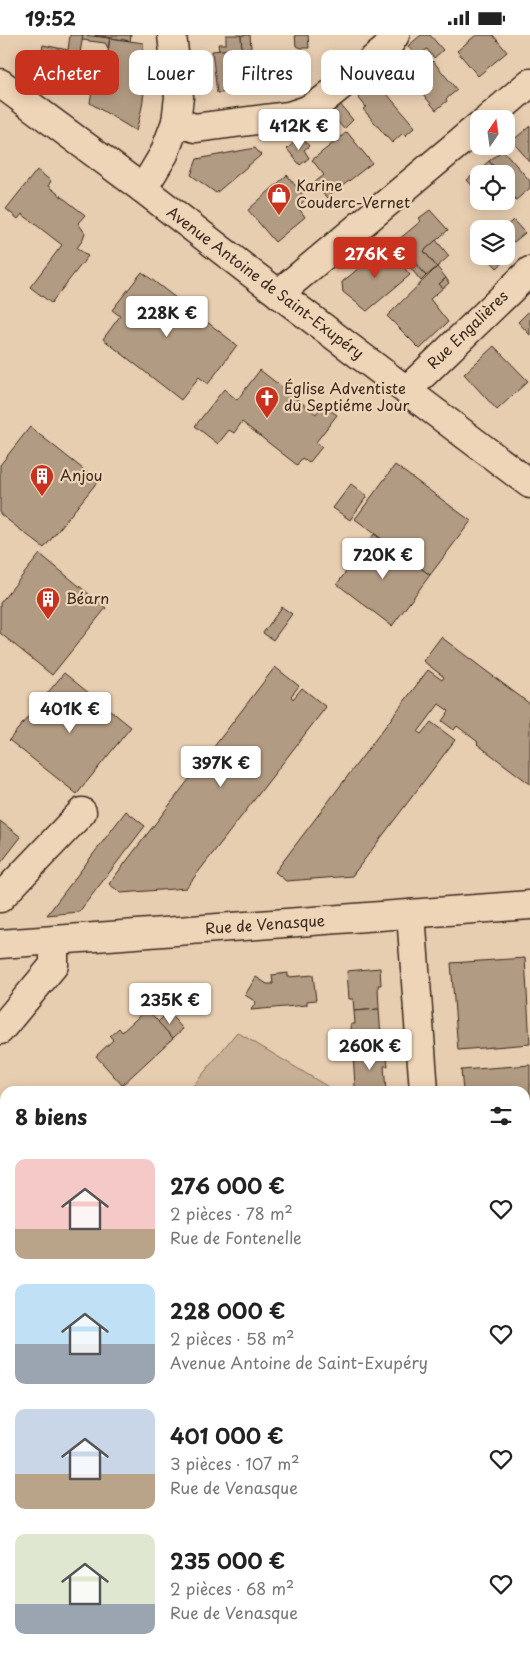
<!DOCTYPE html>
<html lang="fr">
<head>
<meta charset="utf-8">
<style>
  :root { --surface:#fff; --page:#f6f6f6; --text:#222; --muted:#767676; --accent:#c8321e }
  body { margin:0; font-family:"Playpen Sans",sans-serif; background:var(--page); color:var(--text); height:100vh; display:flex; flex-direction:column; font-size:19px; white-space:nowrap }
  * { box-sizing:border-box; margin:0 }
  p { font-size:16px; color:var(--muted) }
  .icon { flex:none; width:28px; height:28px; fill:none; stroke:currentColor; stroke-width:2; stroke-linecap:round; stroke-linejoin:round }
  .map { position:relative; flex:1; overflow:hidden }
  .sheet { position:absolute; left:0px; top:1051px; width:530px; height:571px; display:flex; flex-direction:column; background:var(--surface); border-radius:15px 15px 0 0; box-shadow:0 2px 12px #0003 }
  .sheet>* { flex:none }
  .banner { position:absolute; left:15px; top:15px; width:500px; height:45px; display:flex; gap:10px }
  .needle { width:32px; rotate:13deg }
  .tools { position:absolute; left:470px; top:75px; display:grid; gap:10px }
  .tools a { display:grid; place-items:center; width:45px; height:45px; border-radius:10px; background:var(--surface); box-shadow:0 2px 12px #0003; font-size:25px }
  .price { position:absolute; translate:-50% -42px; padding:0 11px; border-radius:5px; background:#fff; color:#222; font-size:16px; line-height:32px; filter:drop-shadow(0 1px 2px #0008) }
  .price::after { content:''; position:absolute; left:50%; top:30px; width:15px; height:11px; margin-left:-8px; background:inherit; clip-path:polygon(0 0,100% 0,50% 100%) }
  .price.selected { background:var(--accent); color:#fff }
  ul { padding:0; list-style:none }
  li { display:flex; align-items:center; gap:15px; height:125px; padding:0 15px }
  li span { display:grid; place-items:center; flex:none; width:140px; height:100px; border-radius:10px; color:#555 }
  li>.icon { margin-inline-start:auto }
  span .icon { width:60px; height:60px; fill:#fffc; stroke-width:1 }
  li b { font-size:21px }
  h2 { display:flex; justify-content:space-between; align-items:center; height:60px; padding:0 15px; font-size:21px }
  .pill { padding:0 18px; border-radius:10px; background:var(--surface); box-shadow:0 2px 12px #0003; font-size:18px; line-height:45px }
  .pill.selected { background:var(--accent); color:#fff }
  .status { display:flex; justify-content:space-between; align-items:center; height:35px; padding:0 25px; background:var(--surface); direction:ltr }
  .status svg { height:14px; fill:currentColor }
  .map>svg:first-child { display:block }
</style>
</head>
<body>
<div class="status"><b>19:52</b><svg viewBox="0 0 49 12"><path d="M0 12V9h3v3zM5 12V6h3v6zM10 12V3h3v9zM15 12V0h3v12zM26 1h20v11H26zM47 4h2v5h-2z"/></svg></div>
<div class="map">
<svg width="530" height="1622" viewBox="0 0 530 1622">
  <rect width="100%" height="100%" fill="#e8ceb1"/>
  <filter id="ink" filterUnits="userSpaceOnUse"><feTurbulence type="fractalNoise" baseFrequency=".02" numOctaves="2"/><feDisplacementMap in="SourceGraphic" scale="10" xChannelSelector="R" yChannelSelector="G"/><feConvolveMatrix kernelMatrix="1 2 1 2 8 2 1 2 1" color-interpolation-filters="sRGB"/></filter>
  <g filter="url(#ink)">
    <polygon fill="#c8b096" stroke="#826d5a" points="237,997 335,1056 189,1056"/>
    <g fill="#b29b83" stroke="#3b2a1e">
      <polygon points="70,0 83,0 76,42 39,36 43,10 68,15"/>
      <polygon points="83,0 110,3 108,13 105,8 82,5"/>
      <polygon points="94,0 131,0 130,6"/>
      <polygon points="226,0 241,0 242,14 219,16 218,9 226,9"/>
      <polygon points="241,0 250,0 251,13 242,14"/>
      <polygon points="295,0 308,0 309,13 302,13 296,11"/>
      <polygon points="421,0 430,0 443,15 434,23 427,14 417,22 408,11"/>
      <polygon points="476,0 493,0 507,17 478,41 457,16"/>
      <polygon points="110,3 143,8 144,57 142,72 136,96 90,68 94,42 104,43"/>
      <polygon points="232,14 233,31 253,29 254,44 243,45 244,57 217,58 212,16"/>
      <polygon points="232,14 240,14 241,30 233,31"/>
      <polygon points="433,26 457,55 446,64 447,66 436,75 417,52 429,43 422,35"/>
      <polygon points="292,27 293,54 255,56 253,29"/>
      <polygon points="292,30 300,30 302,50 294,50"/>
      <polygon points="422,35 429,43 417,52 411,45"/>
      <polygon points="254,44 255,56 244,57 243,45"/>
      <polygon points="376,46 415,92 405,101 403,98 392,108 363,74 366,72 358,62"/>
      <polygon points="339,68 353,85 344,94 337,86 332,91 325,81"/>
      <polygon points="319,86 324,92 313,101 308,95"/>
      <polygon points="530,91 530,127 512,106"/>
      <polygon points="347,97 372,128 327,163 314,148 324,140 312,125"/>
      <polygon points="301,101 309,111 304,115 309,123 300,130 287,114"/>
      <polygon points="255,113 261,120 216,158 191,140 197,124"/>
      <polygon points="503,115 530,146 530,153 516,165 507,155 511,152 506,147 506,139 500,139 489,126"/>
      <polygon points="489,126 500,139 479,139 479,158 467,145"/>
      <polygon points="37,135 51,146 48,151 85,180 78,188 85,198 82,206 77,213 88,221 51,268 30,252 62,210 22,179 18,184 6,174"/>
      <polygon points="287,140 306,164 298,172 305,182 275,207 248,175"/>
      <polygon points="430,175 448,195 424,216 437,232 426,241 398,205 421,186 419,183"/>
      <polygon points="513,185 525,198 514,207 506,202 506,194 503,194"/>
      <polygon points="436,205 449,221 437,232 424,216"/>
      <polygon points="386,211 410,240 367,276 343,257 342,247"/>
      <polygon points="486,221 505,221 507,224 497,233"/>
      <polygon points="414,225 426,241 421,246 409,231"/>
      <polygon points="437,232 446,243 439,249 443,253 430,264 448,287 420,314 387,281"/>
      <polygon points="142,237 237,310 208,349 199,342 181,365 103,304 120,281 112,275"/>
      <polygon points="446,243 449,248 443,253 439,249"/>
      <polygon points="530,275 530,300 518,287"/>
      <polygon points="494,311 528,346 497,375 464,339"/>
      <polygon points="260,335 316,379 323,370 337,380 316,407 322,412 309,428 302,423 297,430 242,387 234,398 229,395 218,409 195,391 224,354 237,365"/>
      <polygon points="30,392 98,446 44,513 0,479 0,430"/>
      <polygon points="395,430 471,486 430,540 355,484"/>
      <polygon points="351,449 367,461 350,485 333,473"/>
      <polygon points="374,499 430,540 392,591 337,549"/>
      <polygon points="40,519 106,573 52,640 0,598 0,568"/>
      <polygon points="282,572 292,579 273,605 263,598"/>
      <polygon points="441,602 530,669 530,749 477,709 478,707 457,691 454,695 442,686 449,676 439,669 418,697 421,699 431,687 455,705 352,841 286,846 275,837 428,635 442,645 444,642 423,626"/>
      <polygon points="275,632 299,651 291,661 293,664 302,653 326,672 186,853 121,858 109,849"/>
      <polygon points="64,638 131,692 77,759 9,705"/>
      <polygon points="126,776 145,791 79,877 47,880"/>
      <polygon points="0,786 21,802 0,829"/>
      <polygon points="525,923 530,1009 458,1015 451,928"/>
      <polygon points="380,933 381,950 378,950 379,974 354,976 353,964 349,964 347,936"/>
      <polygon points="288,938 288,942 313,940 316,965 307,966 307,970 251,975 256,967 245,960 256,942 267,949 273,949 272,940"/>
      <polygon points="147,974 173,1003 122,1050 96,1021 113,1005 110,1001 119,993 122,997"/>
      <polygon points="379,974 381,1002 385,1001 386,1015 353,1017 351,989 355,989 354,976"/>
      <polygon points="168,977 183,994 173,1003 158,987"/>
      <polygon points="386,1015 388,1031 384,1031 386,1056 352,1056 355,1051 353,1017"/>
      <polygon points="530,1030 530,1166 525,1161 525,1056 463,1056 461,1035"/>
      <polygon points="5,1078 5,1131 0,1135 0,1079 1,1081"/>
      <polygon points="525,1271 530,1275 530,1397 526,1402"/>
      <polygon points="0,1497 5,1503 0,1508"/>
      <polygon points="525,1571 530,1575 530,1587 525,1593"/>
      <polygon points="26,1618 49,1618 53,1622 19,1622"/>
      <polygon points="321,1618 338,1618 334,1622 326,1622"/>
    </g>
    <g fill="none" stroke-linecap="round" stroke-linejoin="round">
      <g stroke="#3b2a1e" stroke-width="31">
        <g id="minor">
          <polyline points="172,0 179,62 176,87"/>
          <polyline points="488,84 530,48"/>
          <polyline points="143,154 164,119 176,87 195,93 289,81 307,75 322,66 386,14 395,0"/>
          <polyline points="280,260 290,249 479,91"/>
          <polyline points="407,355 530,236"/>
          <polyline points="0,863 82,777"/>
          <polyline points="411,879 424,1056"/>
          <polyline points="0,909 530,870"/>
          <polyline points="0,995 54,930 54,906"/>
          <polyline points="525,1211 530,1215"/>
          <polyline points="0,1303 5,1308"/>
          <polyline points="525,1475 530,1469"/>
          <polyline points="397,1622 401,1618"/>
        </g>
      </g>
      <g stroke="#3b2a1e" stroke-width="31">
        <polyline id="major" points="0,48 143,154 246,234 530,449"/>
      </g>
      <polyline stroke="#3b2a1e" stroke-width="3" stroke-dasharray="1 4" stroke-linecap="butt" points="0,1194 5,1189"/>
      <use href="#minor" stroke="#efd5b7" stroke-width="28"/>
      <use href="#major" stroke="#efd5b7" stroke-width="28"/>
    </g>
  </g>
  <defs>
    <g id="shop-pin" transform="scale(1.25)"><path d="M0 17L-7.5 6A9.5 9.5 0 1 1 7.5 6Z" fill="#c8321e" stroke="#efd5b7"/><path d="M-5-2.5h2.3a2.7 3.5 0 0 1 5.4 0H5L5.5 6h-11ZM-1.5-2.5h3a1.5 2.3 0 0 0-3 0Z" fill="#fff"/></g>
    <g id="church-pin" transform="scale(1.25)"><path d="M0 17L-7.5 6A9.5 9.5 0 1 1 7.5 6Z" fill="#c8321e" stroke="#efd5b7"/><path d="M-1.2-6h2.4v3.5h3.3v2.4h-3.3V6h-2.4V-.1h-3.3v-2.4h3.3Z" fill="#fff"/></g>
    <g id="building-pin" transform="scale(1.25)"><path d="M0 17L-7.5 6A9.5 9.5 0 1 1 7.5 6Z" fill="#c8321e" stroke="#efd5b7"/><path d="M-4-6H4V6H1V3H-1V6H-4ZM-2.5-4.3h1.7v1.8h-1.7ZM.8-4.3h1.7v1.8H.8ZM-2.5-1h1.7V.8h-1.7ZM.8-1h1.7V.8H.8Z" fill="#fff"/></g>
  </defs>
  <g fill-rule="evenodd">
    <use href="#shop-pin" x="279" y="160"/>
    <use href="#church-pin" x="267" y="363"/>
    <use href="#building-pin" x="42" y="441"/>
    <use href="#building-pin" x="48" y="564"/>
  </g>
  <g text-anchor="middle" stroke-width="4.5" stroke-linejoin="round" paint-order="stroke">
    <g font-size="15" fill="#3b2a1e" stroke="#efd5b7" text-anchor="start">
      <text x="296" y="156">Karine<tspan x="296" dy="17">Couderc-Vernet</tspan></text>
      <text x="284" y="359">Église Adventiste<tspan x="284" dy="17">du Septiéme Jour</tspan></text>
      <text x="60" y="446">Anjou</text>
      <text x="66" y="569">Béarn</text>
    </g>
    <g font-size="15" fill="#3b2a1e" stroke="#efd5b7">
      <text transform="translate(265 248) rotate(37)" y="5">Avenue Antoine de Saint-Exupéry</text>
      <text transform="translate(468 295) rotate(-44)" y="5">Rue Engalières</text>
      <text transform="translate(265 890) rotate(-4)" y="5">Rue de Venasque</text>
    </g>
  </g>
</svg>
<div class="tools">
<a><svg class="needle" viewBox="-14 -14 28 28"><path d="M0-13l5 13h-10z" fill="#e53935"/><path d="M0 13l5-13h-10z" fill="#767676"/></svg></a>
<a><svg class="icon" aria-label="locate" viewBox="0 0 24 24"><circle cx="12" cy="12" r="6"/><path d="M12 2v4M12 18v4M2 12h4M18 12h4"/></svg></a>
<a><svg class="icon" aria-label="layers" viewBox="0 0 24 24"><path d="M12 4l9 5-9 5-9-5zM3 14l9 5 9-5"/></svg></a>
</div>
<b class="price" style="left:299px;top:116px">412K €</b>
<b class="price selected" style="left:375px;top:244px">276K €</b>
<b class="price" style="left:167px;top:303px">228K €</b>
<b class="price" style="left:383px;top:545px">720K €</b>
<b class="price" style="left:70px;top:699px">401K €</b>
<b class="price" style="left:221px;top:753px">397K €</b>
<b class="price" style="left:170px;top:990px">235K €</b>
<b class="price" style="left:370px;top:1036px">260K €</b>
<div class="banner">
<a class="pill selected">Acheter</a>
<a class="pill">Louer</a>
<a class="pill">Filtres</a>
<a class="pill">Nouveau</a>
</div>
<section class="sheet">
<h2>8 biens<svg class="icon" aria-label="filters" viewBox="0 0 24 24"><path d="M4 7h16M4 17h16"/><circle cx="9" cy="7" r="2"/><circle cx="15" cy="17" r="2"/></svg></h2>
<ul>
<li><span style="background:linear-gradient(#f6c9c9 70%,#b9a48a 0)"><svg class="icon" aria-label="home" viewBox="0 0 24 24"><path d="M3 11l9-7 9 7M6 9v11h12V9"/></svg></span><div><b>276 000 €</b><p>2 pièces · 78 m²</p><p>Rue de Fontenelle</p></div><svg class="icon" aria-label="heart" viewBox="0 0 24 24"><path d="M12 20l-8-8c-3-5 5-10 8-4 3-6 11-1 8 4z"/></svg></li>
<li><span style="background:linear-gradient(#bfe0f5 60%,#9aa5b1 0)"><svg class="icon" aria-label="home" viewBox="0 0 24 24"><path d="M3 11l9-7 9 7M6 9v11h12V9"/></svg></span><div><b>228 000 €</b><p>2 pièces · 58 m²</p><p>Avenue Antoine de Saint-Exupéry</p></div><svg class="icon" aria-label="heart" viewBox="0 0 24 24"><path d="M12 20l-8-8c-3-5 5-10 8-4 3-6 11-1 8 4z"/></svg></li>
<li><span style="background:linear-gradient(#c9d6e8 65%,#b9a48a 0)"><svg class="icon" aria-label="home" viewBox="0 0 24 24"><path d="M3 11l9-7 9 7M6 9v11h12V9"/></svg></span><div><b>401 000 €</b><p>3 pièces · 107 m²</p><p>Rue de Venasque</p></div><svg class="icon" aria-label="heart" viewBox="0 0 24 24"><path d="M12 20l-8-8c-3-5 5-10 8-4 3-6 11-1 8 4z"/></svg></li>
<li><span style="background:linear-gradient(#dfe7d0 70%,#9aa5b1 0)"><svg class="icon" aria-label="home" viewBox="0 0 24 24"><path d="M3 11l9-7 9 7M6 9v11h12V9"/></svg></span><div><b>235 000 €</b><p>2 pièces · 68 m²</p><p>Rue de Venasque</p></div><svg class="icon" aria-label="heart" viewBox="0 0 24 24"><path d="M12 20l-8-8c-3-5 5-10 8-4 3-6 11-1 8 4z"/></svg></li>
</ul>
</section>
</div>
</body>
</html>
